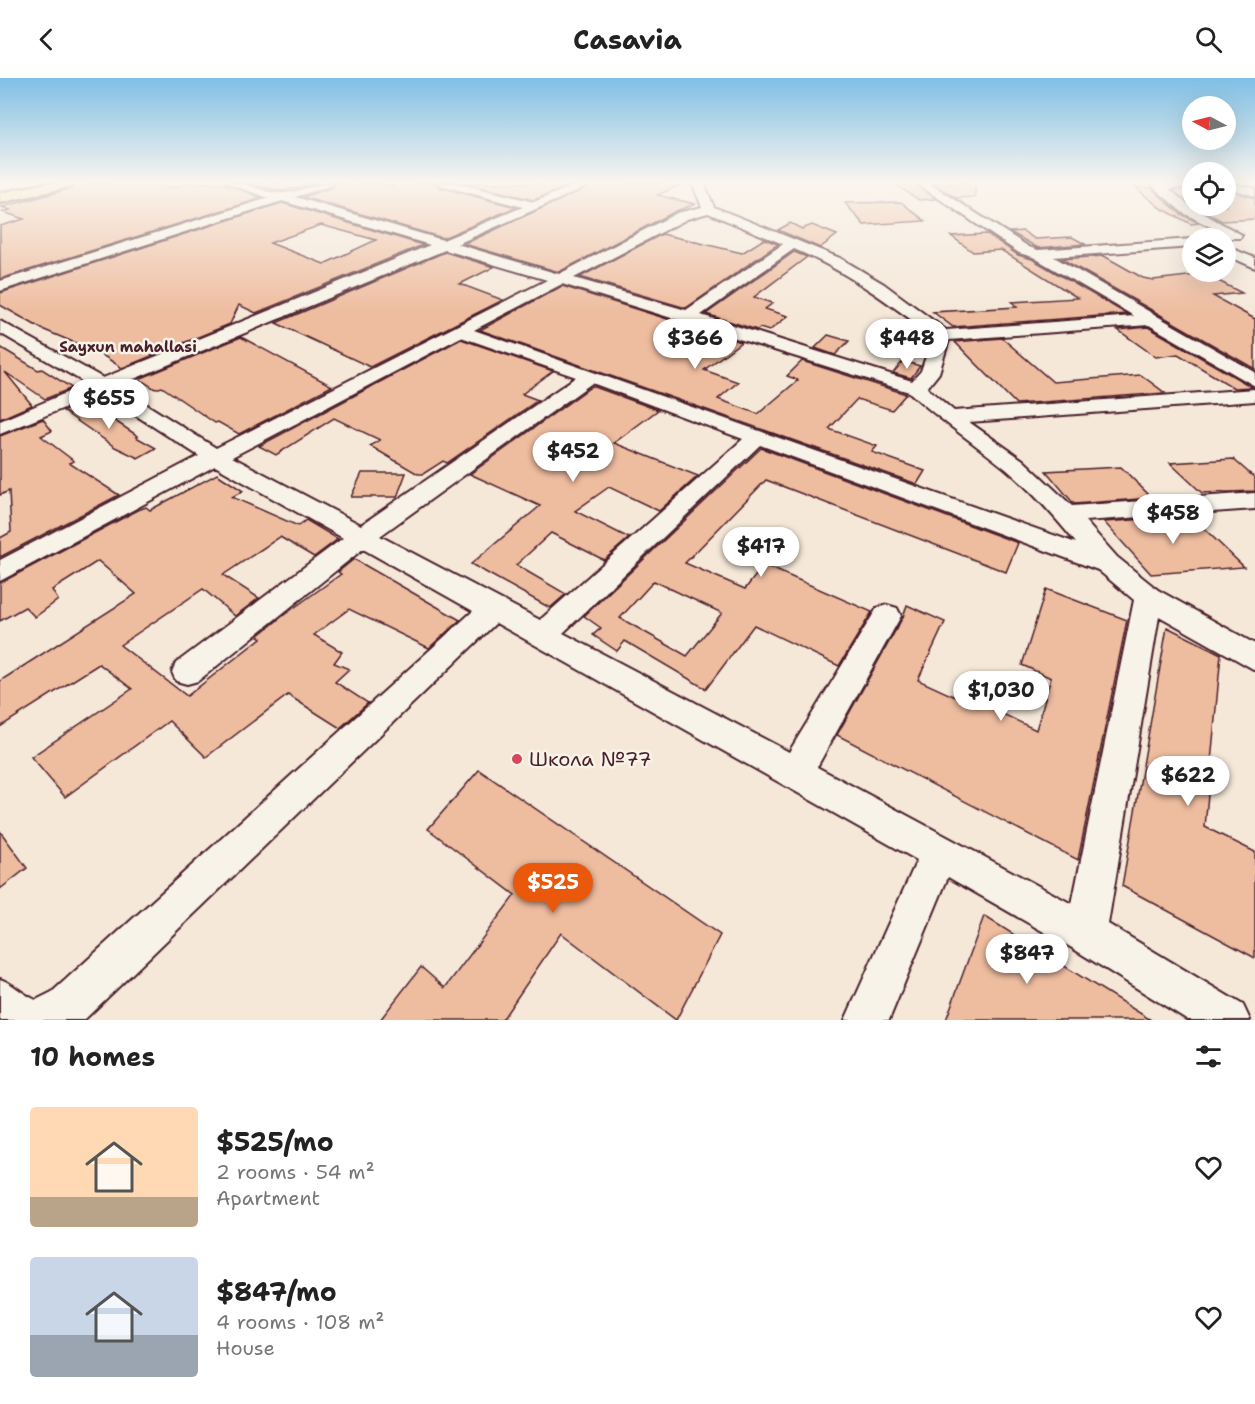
<!DOCTYPE html>
<html lang="en">
<head>
<meta charset="utf-8">
<style>
  :root { --surface:#fff; --page:#f2f2f2; --text:#222; --muted:#767676; --accent:#ea580c }
  body { margin:0; font-family:"Shantell Sans",sans-serif; background:var(--page); color:var(--text); height:100vh; display:flex; flex-direction:column; font-size:22px; white-space:nowrap }
  * { box-sizing:border-box; margin:0 }
  p { font-size:20px; color:var(--muted) }
  .icon { flex:none; width:33px; height:33px; fill:none; stroke:currentColor; stroke-width:2; stroke-linecap:round; stroke-linejoin:round }
  .map { position:relative; height:942px; overflow:hidden }
  .drawer { display:flex; flex-direction:column; background:var(--surface); flex:1 }
  .drawer>* { flex:none }
  .needle { width:39px; rotate:277deg }
  .controls { position:absolute; left:1182px; top:18px; display:grid; gap:12px }
  .controls a { display:grid; place-items:center; width:54px; height:54px; border-radius:50%; background:var(--surface); box-shadow:0 6px 24px #0002; font-size:30px }
  .price { position:absolute; translate:-50% -51px; padding:0 14px; border-radius:21px; background:#fff; color:#222; font-size:20px; line-height:39px; filter:drop-shadow(0 2px 3px #0008) }
  .price::after { content:''; position:absolute; left:50%; top:36px; width:18px; height:14px; margin-left:-9px; background:inherit; clip-path:polygon(0 0,100% 0,50% 100%) }
  .price.active { background:var(--accent); color:#fff }
  ul { padding:0; list-style:none }
  li { display:flex; align-items:center; gap:18px; height:150px; padding:0 30px }
  li span { display:grid; place-items:center; flex:none; width:168px; height:120px; border-radius:6px; color:#555 }
  li>.icon { margin-inline-start:auto }
  span .icon { width:72px; height:72px; fill:#fffc; stroke-width:1 }
  li b { font-size:26px }
  h2 { display:flex; justify-content:space-between; align-items:center; height:72px; padding:0 30px; font-size:26px }
  header { display:flex; justify-content:space-between; align-items:center; height:78px; padding:0 30px; background:var(--surface); font-size:27px; font-weight:700 }
  .map>svg:first-child { display:block }
</style>
</head>
<body>
<header><svg class="icon" aria-label="back" viewBox="0 0 24 24"><path d="M15 5l-7 7 7 7"/></svg>Casavia<svg class="icon" aria-label="search" viewBox="0 0 24 24"><circle cx="10" cy="10" r="6"/><path d="M15 15l6 6"/></svg></header>
<div class="map">
<svg width="1255" height="942" viewBox="0 0 1255 942">
  <rect width="100%" height="100%" fill="#f5e8d9"/>
  <filter id="ink" filterUnits="userSpaceOnUse"><feTurbulence type="fractalNoise" baseFrequency=".0167" numOctaves="2"/><feDisplacementMap in="SourceGraphic" scale="12" xChannelSelector="R" yChannelSelector="G"/><feConvolveMatrix kernelMatrix="1 2 1 2 8 2 1 2 1" color-interpolation-filters="sRGB"/></filter>
  <g filter="url(#ink)">
    <g fill="#eebc9f" stroke="#4a1f2b" stroke-width="1.5" fill-rule="evenodd">
      <polygon points="77,105 155,105 171,110 188,105 224,105 262,120 0,201 0,148 24,141 3,134 10,132 2,129 73,110"/>
      <polygon points="245,105 319,105 282,113"/>
      <polygon points="336,105 377,105 394,109 394,105 436,105 439,109 516,129 443,160 303,119 333,109"/>
      <polygon points="464,105 575,105 534,122"/>
      <polygon points="597,105 685,105 657,117 695,126 676,133 559,194 464,166"/>
      <polygon points="893,105 914,105 936,121 919,122"/>
      <polygon points="932,105 975,105 975,119 956,120"/>
      <polygon points="1135,109 1151,110 1181,136 1199,145 1191,146 1159,129"/>
      <polygon points="1226,111 1255,120 1255,141 1222,143 1194,128 1226,128"/>
      <polygon points="901,124 925,143 864,147 845,125"/>
      <path d="M282,125l141,42 -167,68 -17,-8 -9,19 -108,44 -23,-15 -57,-24 -42,-24v-12zM321,147l55,15 -52,24 -54,-21z"/>
      <polygon points="790,145 802,151 812,147 837,157 820,170 778,152"/>
      <polygon points="1023,153 1035,161 1072,159 1085,166 1038,170 1010,154"/>
      <polygon points="662,156 742,175 764,161 778,166 686,230 580,199"/>
      <polygon points="987,156 1018,177 1032,181 1127,236 953,249 933,234 1017,229 1012,224 1078,220 1001,172 973,174 951,158"/>
      <polygon points="445,174 494,189 460,206 503,222 370,289 276,245"/>
      <polygon points="794,174 807,179 754,219 773,225 765,231 788,238 769,253 760,250 757,252 706,236"/>
      <polygon points="1104,178 1143,200 1153,202 1205,196 1242,215 1213,218 1255,241 1255,291 1062,181"/>
      <polygon points="562,208 741,264 704,292 738,304 718,321 758,336 798,302 787,298 802,283 906,316 892,332 857,321 829,351 877,368 872,374 925,393 917,406 480,252"/>
      <polygon points="1148,249 1252,309 1234,310 1178,276 1156,279 1118,252"/>
      <polygon points="828,257 849,263 835,277 815,270"/>
      <polygon points="241,259 332,308 239,356 218,344 215,345 162,309 155,311 139,301"/>
      <polygon points="1002,260 1053,304 1141,297 1165,315 1016,326 955,264"/>
      <polygon points="461,261 553,293 522,316 538,322 447,385 443,383 423,396 418,396 370,368 380,362 334,340 276,377 259,368"/>
      <polygon points="0,269 38,292 42,291 72,310 45,321 5,294 32,327 0,341"/>
      <polygon points="903,283 920,288 911,300 893,295"/>
      <polygon points="592,308 658,332 614,365 698,398 659,433 609,409 575,433 629,460 604,482 551,455 516,487 566,516 550,530 471,486 540,428 470,396"/>
      <polygon points="86,324 138,358 136,359 156,370 138,380 115,369 63,333"/>
      <polygon points="43,341 52,353 41,358 74,383 69,385 119,417 0,479 0,460 11,454 9,413 0,417 0,358"/>
      <path d="M761,370l257,95 -12,29 -240,-92 -81,83 60,26 19,-24 108,47 -33,54 -85,-41 -48,64 -81,-48 -8,10 -24,-16 8,-7 -17,-12zM654,503l68,32 -35,43 -67,-38z"/>
      <polygon points="1233,381 1255,400 1255,413 1202,415 1170,385"/>
      <polygon points="1121,389 1152,420 1074,426 1046,393"/>
      <polygon points="362,395 406,395 397,419 351,419"/>
      <polygon points="217,396 243,413 232,419 298,448 306,442 338,461 314,479 280,459 223,497 259,520 235,538 203,511 120,567 187,618 261,560 258,558 284,537 341,496 338,494 354,481 460,542 429,570 349,531 314,557 342,574 334,585 349,591 335,604 368,625 340,650 288,617 206,679 169,643 65,719 31,679 132,611 99,586 0,649 0,603 136,516 98,483 52,512 58,522 35,539 25,529 0,543 0,505 138,432 146,429 150,432"/>
      <polygon points="1191,438 1244,489 1151,496 1104,444"/>
      <polygon points="1046,511 1127,542 1078,782 837,657 903,539 907,527 945,544 918,602 977,629 978,624 1036,652 1051,600 1022,587"/>
      <polygon points="1167,549 1221,576 1205,749 1255,774 1255,880 1122,808"/>
      <polygon points="479,692 720,857 676,942 561,855 502,942 380,942 421,889 445,910 515,817 428,751"/>
      <polygon points="0,753 27,790 0,811"/>
      <polygon points="984,838 1151,942 946,942"/>
    </g>
    <g fill="none" stroke-linecap="round" stroke-linejoin="round">
      <g stroke="#4a1f2b" stroke-width="4">
        <g id="street">
          <path d="M226,105c21,-2 38,11 56,10 17,0 32,-10 52,-10l-2,2 -37,12 148,43 80,-33 -83,-22 -2,-2h18l78,19 46,-19h15l-138,61 102,30 118,-61 25,-6 -10,-24h12l10,24 126,51 44,26 62,46 188,-14 -101,-59 -14,-4 -103,-70h13l100,64 9,3 154,-11v8l-138,10 201,115v14l-106,-61 -200,15 -10,33 -12,15 27,23 301,-22v12l-286,21 54,38 49,46 183,-13v16l-170,12 32,36 41,33 97,54v26l-96,-54 -51,308 135,81 7,15h-62l-116,-72 -124,-71 -59,143h-44l72,-160 -421,-237 -412,397h-84v-41c14,5 22,15 36,21l16,-8 421,-381 -110,-62 -165,132 -11,3 -11,-3 -4,-9 4,-9 167,-125 -128,-72 -215,115v-21l199,-104 -98,-63 -101,41v-13l87,-37 -87,-51v-12l103,57 327,-133 -148,-44 -282,90v-10l269,-83zM708,135l75,31 -97,66 -112,-32 113,-59zM794,171c52,22 94,53 139,87l-12,35 -9,10 -211,-66zM445,172l102,30 -331,168 -99,-62zM562,206l347,108c31,28 65,51 97,77 26,22 49,48 70,74l-602,-213zM461,259l115,40 -215,148 -129,-68zM592,305l151,56 -203,181 -160,-84zM760,367l338,125 36,30 -62,304 -255,-137 84,-151 -4,-8 -10,-3 -10,3 -88,144 -226,-119z"/>
          <polygon points="1149,105 1192,105 1192,109 1169,111 1190,128 1242,157 1240,160 1195,160 1197,157 1220,154 1182,134"/>
          <polygon points="1226,105 1255,110 1255,118 1226,109"/>
          <polygon points="1226,168 1255,180 1255,190 1226,177"/>
        </g>
      </g>
      <g stroke="#4a1f2b" stroke-width="5">
        <polygon id="primary" points="48,105 75,105 72,108 0,125 0,115"/>
      </g>
      <use href="#street" fill="#f7f3e8" fill-rule="evenodd"/>
      <use href="#primary" fill="#fedd96" fill-rule="evenodd"/>
    </g>
  </g>
  <linearGradient id="sky" x2="0" y2="1"><stop stop-color="#7fbfe5"/><stop offset="0.44" stop-color="#faf5ee"/><stop offset="1" stop-color="#faf5ee" stop-opacity="0"/></linearGradient>
  <rect width="1255" height="236" fill="url(#sky)"/>
  <circle fill="#d1495b" stroke="#f7f3e8" stroke-width="2" cx="517" cy="681" r="6"/>
  <g text-anchor="middle" stroke-width="5" stroke-linejoin="round" paint-order="stroke">
    <g font-size="15" font-weight="bold" fill="#4a1f2b" stroke="#f7f3e8">
      <text x="128" y="274">Sayxun mahallasi</text>
    </g>
    <g font-size="20" fill="#4a1f2b" stroke="#f7f3e8" text-anchor="start">
      <text x="529" y="688">Школа №77</text>
    </g>
  </g>
</svg>
<div class="controls">
<a><svg class="needle" viewBox="-14 -14 28 28"><path d="M0-13l5 13h-10z" fill="#e53935"/><path d="M0 13l5-13h-10z" fill="#767676"/></svg></a>
<a><svg class="icon" aria-label="locate" viewBox="0 0 24 24"><circle cx="12" cy="12" r="6"/><path d="M12 2v4M12 18v4M2 12h4M18 12h4"/></svg></a>
<a><svg class="icon" aria-label="layers" viewBox="0 0 24 24"><path d="M12 4l9 5-9 5-9-5zM3 14l9 5 9-5"/></svg></a>
</div>
<b class="price" style="left:695px;top:292px">$366</b>
<b class="price" style="left:907px;top:292px">$448</b>
<b class="price" style="left:109px;top:352px">$655</b>
<b class="price" style="left:573px;top:405px">$452</b>
<b class="price" style="left:1173px;top:467px">$458</b>
<b class="price" style="left:761px;top:500px">$417</b>
<b class="price" style="left:1001px;top:644px">$1,030</b>
<b class="price" style="left:1188px;top:729px">$622</b>
<b class="price active" style="left:553px;top:836px">$525</b>
<b class="price" style="left:1027px;top:907px">$847</b>
</div>
<section class="drawer">
<h2>10 homes<svg class="icon" aria-label="filters" viewBox="0 0 24 24"><path d="M4 7h16M4 17h16"/><circle cx="9" cy="7" r="2"/><circle cx="15" cy="17" r="2"/></svg></h2>
<ul>
<li><span style="background:linear-gradient(#ffd9b3 75%,#b9a48a 0)"><svg class="icon" aria-label="home" viewBox="0 0 24 24"><path d="M3 11l9-7 9 7M6 9v11h12V9"/></svg></span><div><b>$525/mo</b><p>2 rooms · 54 m²</p><p>Apartment</p></div><svg class="icon" aria-label="heart" viewBox="0 0 24 24"><path d="M12 20l-8-8c-3-5 5-10 8-4 3-6 11-1 8 4z"/></svg></li>
<li><span style="background:linear-gradient(#c9d6e8 65%,#9aa5b1 0)"><svg class="icon" aria-label="home" viewBox="0 0 24 24"><path d="M3 11l9-7 9 7M6 9v11h12V9"/></svg></span><div><b>$847/mo</b><p>4 rooms · 108 m²</p><p>House</p></div><svg class="icon" aria-label="heart" viewBox="0 0 24 24"><path d="M12 20l-8-8c-3-5 5-10 8-4 3-6 11-1 8 4z"/></svg></li>
</ul>
</section>
</body>
</html>
